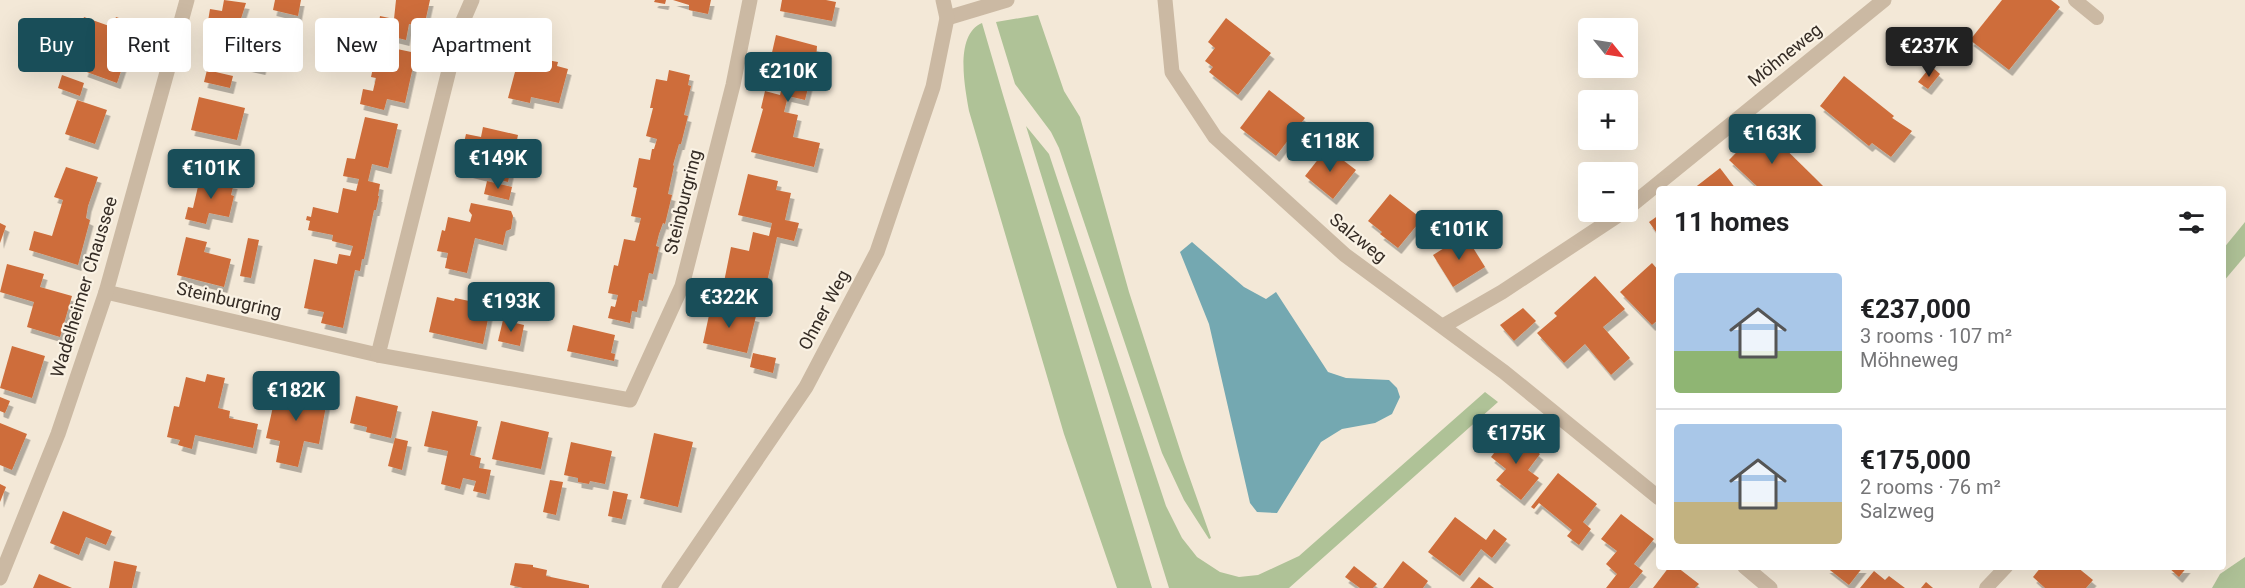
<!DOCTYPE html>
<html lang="en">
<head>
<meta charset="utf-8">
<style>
  :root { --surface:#fff; --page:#f2f2f2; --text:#202124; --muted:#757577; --line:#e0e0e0; --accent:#194e59 }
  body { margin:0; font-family:Roboto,sans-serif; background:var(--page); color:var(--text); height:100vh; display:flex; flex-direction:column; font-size:22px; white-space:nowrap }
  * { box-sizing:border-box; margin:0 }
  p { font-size:20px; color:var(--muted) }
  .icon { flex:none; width:33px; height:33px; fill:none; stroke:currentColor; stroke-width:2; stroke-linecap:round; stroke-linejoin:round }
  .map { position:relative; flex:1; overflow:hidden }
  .drawer { position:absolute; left:1656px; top:186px; width:570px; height:384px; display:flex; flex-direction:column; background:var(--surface); border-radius:6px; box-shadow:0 6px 24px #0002 }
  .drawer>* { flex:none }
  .top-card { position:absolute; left:18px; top:18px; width:570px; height:54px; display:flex; gap:12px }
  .needle { width:39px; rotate:120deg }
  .controls { position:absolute; left:1578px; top:18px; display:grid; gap:12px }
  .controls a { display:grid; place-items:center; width:60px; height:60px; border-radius:6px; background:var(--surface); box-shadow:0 6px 24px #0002; font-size:30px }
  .price { position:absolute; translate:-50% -51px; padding:0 14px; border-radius:6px; background:var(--accent); color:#fff; font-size:20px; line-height:39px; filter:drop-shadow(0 2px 3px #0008) }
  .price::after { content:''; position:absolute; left:50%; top:36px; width:18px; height:14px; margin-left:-9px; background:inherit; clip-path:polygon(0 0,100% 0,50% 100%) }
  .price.current { background:#222; color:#fff }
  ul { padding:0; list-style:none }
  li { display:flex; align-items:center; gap:18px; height:150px; padding:0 18px }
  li+li { border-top:2px solid var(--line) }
  li span { display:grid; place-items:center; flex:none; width:168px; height:120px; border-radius:6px; color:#555 }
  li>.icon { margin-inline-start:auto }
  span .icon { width:72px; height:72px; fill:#fffc; stroke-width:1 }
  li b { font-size:26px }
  h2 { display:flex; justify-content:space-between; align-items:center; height:72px; padding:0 18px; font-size:26px }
  .tag { padding:0 21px; border-radius:6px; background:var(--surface); box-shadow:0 6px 24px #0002; font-size:21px; line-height:54px }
  .tag.current { background:var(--accent); color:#fff }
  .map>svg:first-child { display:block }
</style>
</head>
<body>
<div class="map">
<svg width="2245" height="588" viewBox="0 0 2245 588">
  <defs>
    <filter id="shadow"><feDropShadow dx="3.5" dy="6" stdDeviation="0" flood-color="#0004"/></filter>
  </defs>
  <rect width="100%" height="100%" fill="#f3e8d7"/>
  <g fill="#afc297">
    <polygon points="1038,15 1064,91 1080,117 1129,292 1183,459 1211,538 1209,539 1184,500 1162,453 1059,148 1051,132 1015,84 996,22"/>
    <path d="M982,23l21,72 149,493h-35l-53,-154 -95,-323c-4,-23 -15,-76 13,-88z"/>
    <polygon points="1026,126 1049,154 1166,506 1182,538 1197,557 1220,572 1239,577 1258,575 1299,556 1485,392 1498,402 1289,588 1169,588"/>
    <polygon points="2245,222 2245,256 2223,282 2223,249"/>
    <polygon points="2245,557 2245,588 2212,588 2220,574"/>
  </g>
  <polygon fill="#74a8b1" points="1192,242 1244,287 1266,299 1276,292 1328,372 1346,378 1389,380 1397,388 1400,397 1392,414 1375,423 1342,429 1321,442 1277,513 1257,512 1250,503 1209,324 1180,252"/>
  <g fill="#ce6d3a" filter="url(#shadow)">
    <polygon points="224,0 246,3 238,28 269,35 262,69 203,56 210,22 208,21 210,9 222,11"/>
    <polygon points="275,0 301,0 298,16 273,10"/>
    <polygon points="396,0 430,0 424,27 409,24 406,40 377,33 380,16 394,19"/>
    <polygon points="655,0 666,0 665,4 654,2"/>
    <polygon points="673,0 711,0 708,14 689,10 689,5"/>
    <polygon points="782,0 826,0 836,2 832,21 780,11"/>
    <polygon points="2002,0 2051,0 2060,7 2009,70 1970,40"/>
    <polygon points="84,17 112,27 116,17 137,24 117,83 84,71 95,39 79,33"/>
    <polygon points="1226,18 1271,53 1238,95 1209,72 1213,67 1205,61 1215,48 1208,42"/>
    <polygon points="477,27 509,34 504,57 473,49"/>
    <polygon points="776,35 817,46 816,60 825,69 824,83 810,80 805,100 788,96 784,112 798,115 793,137 820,143 814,167 751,152 763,109 761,108 765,91 780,95 785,74 768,70"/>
    <polygon points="378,45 416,53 405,103 387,99 384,110 360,104 363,89 373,91 376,78 371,77"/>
    <polygon points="519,57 537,61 538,59 547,60 558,62 557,66 568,69 559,103 531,97 530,103 508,98"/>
    <polygon points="1931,66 1940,74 1928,89 1918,82"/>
    <polygon points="207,70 233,76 230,88 204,82"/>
    <polygon points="669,70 690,75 688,85 691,86 684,115 688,116 681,144 679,144 673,165 674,166 668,194 672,195 665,224 663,223 659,234 656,246 659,247 653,274 649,273 643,301 639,300 637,312 632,311 630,323 608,318 611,306 615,307 618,295 608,293 614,265 618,266 624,239 635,241 641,218 631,216 637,188 633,187 639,158 650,160 652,149 654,149 657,139 646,136 653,108 650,108 656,79 667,81"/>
    <polygon points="62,75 84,83 80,96 58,88"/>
    <polygon points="1844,76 1894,116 1892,118 1912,131 1891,157 1872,143 1869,146 1820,106"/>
    <polygon points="1269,90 1305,118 1276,156 1240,128"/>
    <polygon points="199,97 245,108 237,140 191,130"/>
    <polygon points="77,100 107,110 95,144 65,134"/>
    <polygon points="365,117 398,124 388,168 372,164 368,181 380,184 378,196 379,196 376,210 374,210 364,259 362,259 360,271 355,270 343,328 321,323 324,312 304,308 314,259 337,264 339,254 350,256 353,246 332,241 333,235 308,230 310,221 306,220 307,216 311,217 313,207 338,213 343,188 356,191 359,179 343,176 347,158 355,159"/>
    <polygon points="1762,126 1815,178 1826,189 1760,189 1729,160"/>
    <polygon points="483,127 518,135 508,182 458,169 466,134 481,137"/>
    <polygon points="1327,148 1356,170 1333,199 1305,176"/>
    <polygon points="66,167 98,177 88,206 86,218 90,220 78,265 29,250 34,231 52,236 63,200 54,197"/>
    <polygon points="1720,168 1736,189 1693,189"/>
    <polygon points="748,174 778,181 776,190 791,193 785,220 799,223 794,241 777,237 765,291 724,282 731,247 749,251 753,232 769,236 772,223 738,215"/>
    <polygon points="200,178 234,183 231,195 234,196 229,217 209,213 206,224 185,219 188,207 193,208"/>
    <polygon points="487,181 512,187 509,200 484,194"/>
    <polygon points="1390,194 1422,219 1398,248 1380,234 1382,232 1368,221"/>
    <polygon points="471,203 511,211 513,216 511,229 506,231 503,245 475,238 467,273 445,268 448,253 437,251 442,230 445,231 448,217 470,222 472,215 469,211"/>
    <polygon points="1659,215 1659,236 1649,222"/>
    <polygon points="0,223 6,226 0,243"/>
    <polygon points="1465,235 1485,267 1453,287 1433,255"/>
    <polygon points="186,237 207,242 204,252 231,259 224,287 177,275"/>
    <polygon points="248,238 259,240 251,278 240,276"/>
    <polygon points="1652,263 1659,271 1659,319 1652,325 1620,292"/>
    <polygon points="7,264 44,274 40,287 72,296 60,337 27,327 34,302 0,292"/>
    <polygon points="1595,276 1625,309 1603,327 1630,358 1611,375 1585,344 1564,363 1537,333 1557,316 1554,313"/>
    <polygon points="437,297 454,301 455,298 474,302 473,306 490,309 483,344 429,332"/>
    <polygon points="711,306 756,316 747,353 703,343"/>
    <polygon points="1523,308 1536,321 1514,341 1500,325"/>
    <polygon points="503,320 524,325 520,346 498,341"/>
    <polygon points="573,325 615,335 611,353 615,354 614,361 567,351"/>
    <polygon points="12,346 45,356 32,398 0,388"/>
    <polygon points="753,353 776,358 773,373 750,367"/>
    <polygon points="207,374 225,378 218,408 230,411 229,418 258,424 253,448 195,435 192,449 178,445 180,440 167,437 174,406 179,407 186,377 205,382"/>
    <polygon points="278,384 328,395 319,444 304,441 298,467 276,462 280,441 266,438"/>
    <polygon points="356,396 398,406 391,438 366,432 367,427 350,423"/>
    <polygon points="0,397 10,401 5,413 0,411"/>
    <polygon points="432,411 478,421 470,455 481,458 479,468 491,470 486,494 473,491 476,481 463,478 460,489 441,484 448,451 424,446"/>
    <polygon points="501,421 549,432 541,469 492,459"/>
    <polygon points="0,423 27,434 12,470 0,465"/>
    <polygon points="1511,431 1540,454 1528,470 1539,478 1521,500 1496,480 1506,469 1491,457"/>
    <polygon points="654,433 693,442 678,507 640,498"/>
    <polygon points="395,438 408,441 402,470 388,466"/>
    <polygon points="571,442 612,451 605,484 590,481 589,484 578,482 578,478 564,475"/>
    <polygon points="1558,473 1597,504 1583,522 1591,529 1579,545 1567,536 1572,530 1539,503 1534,509 1531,507"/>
    <polygon points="550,480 563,482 556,515 543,512"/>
    <polygon points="0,484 6,487 0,502"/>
    <polygon points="613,491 628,494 622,519 608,516"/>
    <polygon points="63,511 112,531 106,545 86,537 79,555 50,543"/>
    <polygon points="1621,514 1654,539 1634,564 1643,571 1629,588 1606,588 1617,574 1606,564 1617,551 1601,539"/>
    <polygon points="1455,517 1486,540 1494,529 1507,539 1492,558 1481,549 1460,576 1428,552"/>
    <polygon points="114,561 137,566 132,588 109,588"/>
    <polygon points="1403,561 1428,581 1423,588 1383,588"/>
    <polygon points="515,563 533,565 533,567 547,570 546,576 589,585 589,588 523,588 510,585"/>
    <polygon points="1354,566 1377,584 1373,588 1360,588 1345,577"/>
    <polygon points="1669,567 1677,567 1699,584 1695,588 1653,588"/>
    <polygon points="1826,567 1863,567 1849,585"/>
    <polygon points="2041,567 2077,567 2093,580 2086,588 2045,588 2033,577"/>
    <polygon points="2168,567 2187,567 2179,577"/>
    <polygon points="1874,571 1885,580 1889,576 1905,588 1860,588"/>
    <polygon points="39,574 72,588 33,588"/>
    <polygon points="1479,577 1494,588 1470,588"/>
    <polygon points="1926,582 1933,588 1921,588"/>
  </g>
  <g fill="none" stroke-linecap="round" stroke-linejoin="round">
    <g stroke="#cbb9a3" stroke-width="14">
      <polyline points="2075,0 2097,18"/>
      <polyline points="1986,588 2006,567"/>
    </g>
    <g stroke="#cbb9a3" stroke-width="15">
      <polyline points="1165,0 1172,72 1215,137 1345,255 1504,372 1659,498"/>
      <polyline points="947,18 1007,0"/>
      <polyline points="1628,208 1884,0"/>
      <polyline points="106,292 378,355 459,30 472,0"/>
      <polyline points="1443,326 1502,292 1623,212"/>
      <polyline points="378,355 630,400 682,286 733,85 750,0"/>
      <polyline points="1745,567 1770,588"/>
      <polyline points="0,578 58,434 106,292 187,0"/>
      <polyline points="669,588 806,387 877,252 933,87 947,18 943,0"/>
    </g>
  </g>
  <g text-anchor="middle" stroke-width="4.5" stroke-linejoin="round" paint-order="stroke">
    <g font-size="18" fill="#352c25" stroke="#faf2e4">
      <text transform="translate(1785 55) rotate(-39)" y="6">Möhneweg</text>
      <text transform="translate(683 202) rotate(-76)" y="6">Steinburgring</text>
      <text transform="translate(1358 238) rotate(39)" y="6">Salzweg</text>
      <text transform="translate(84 287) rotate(-73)" y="6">Wadelheimer Chaussee</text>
      <text transform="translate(229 300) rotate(13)" y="6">Steinburgring</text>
      <text transform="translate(824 310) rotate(-62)" y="6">Ohner Weg</text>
    </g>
  </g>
</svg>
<div class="controls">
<a><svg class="needle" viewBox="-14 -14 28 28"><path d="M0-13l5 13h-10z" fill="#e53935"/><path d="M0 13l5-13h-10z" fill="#757577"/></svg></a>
<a>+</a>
<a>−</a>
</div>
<b class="price current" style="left:1929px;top:78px">€237K</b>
<b class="price" style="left:788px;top:103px">€210K</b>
<b class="price" style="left:1772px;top:165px">€163K</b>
<b class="price" style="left:1330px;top:173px">€118K</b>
<b class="price" style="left:498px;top:190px">€149K</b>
<b class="price" style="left:211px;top:200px">€101K</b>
<b class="price" style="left:1459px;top:261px">€101K</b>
<b class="price" style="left:729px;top:329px">€322K</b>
<b class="price" style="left:511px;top:333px">€193K</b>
<b class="price" style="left:296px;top:422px">€182K</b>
<b class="price" style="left:1516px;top:465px">€175K</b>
<div class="top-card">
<a class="tag current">Buy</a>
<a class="tag">Rent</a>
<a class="tag">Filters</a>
<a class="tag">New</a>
<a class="tag">Apartment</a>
</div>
<section class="drawer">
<h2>11 homes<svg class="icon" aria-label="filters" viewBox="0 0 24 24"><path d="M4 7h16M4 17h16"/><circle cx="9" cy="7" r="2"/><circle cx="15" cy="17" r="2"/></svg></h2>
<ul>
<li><span style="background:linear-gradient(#a9c7e8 65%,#8fb573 0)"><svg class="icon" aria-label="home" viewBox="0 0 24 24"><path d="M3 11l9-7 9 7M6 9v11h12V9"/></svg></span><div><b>€237,000</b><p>3 rooms · 107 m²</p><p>Möhneweg</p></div></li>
<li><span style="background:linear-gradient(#a9c7e8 65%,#c2b280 0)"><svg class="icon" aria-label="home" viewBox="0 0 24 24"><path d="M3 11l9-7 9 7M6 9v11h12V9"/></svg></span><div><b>€175,000</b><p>2 rooms · 76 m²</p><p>Salzweg</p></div></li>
</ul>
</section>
</div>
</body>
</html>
